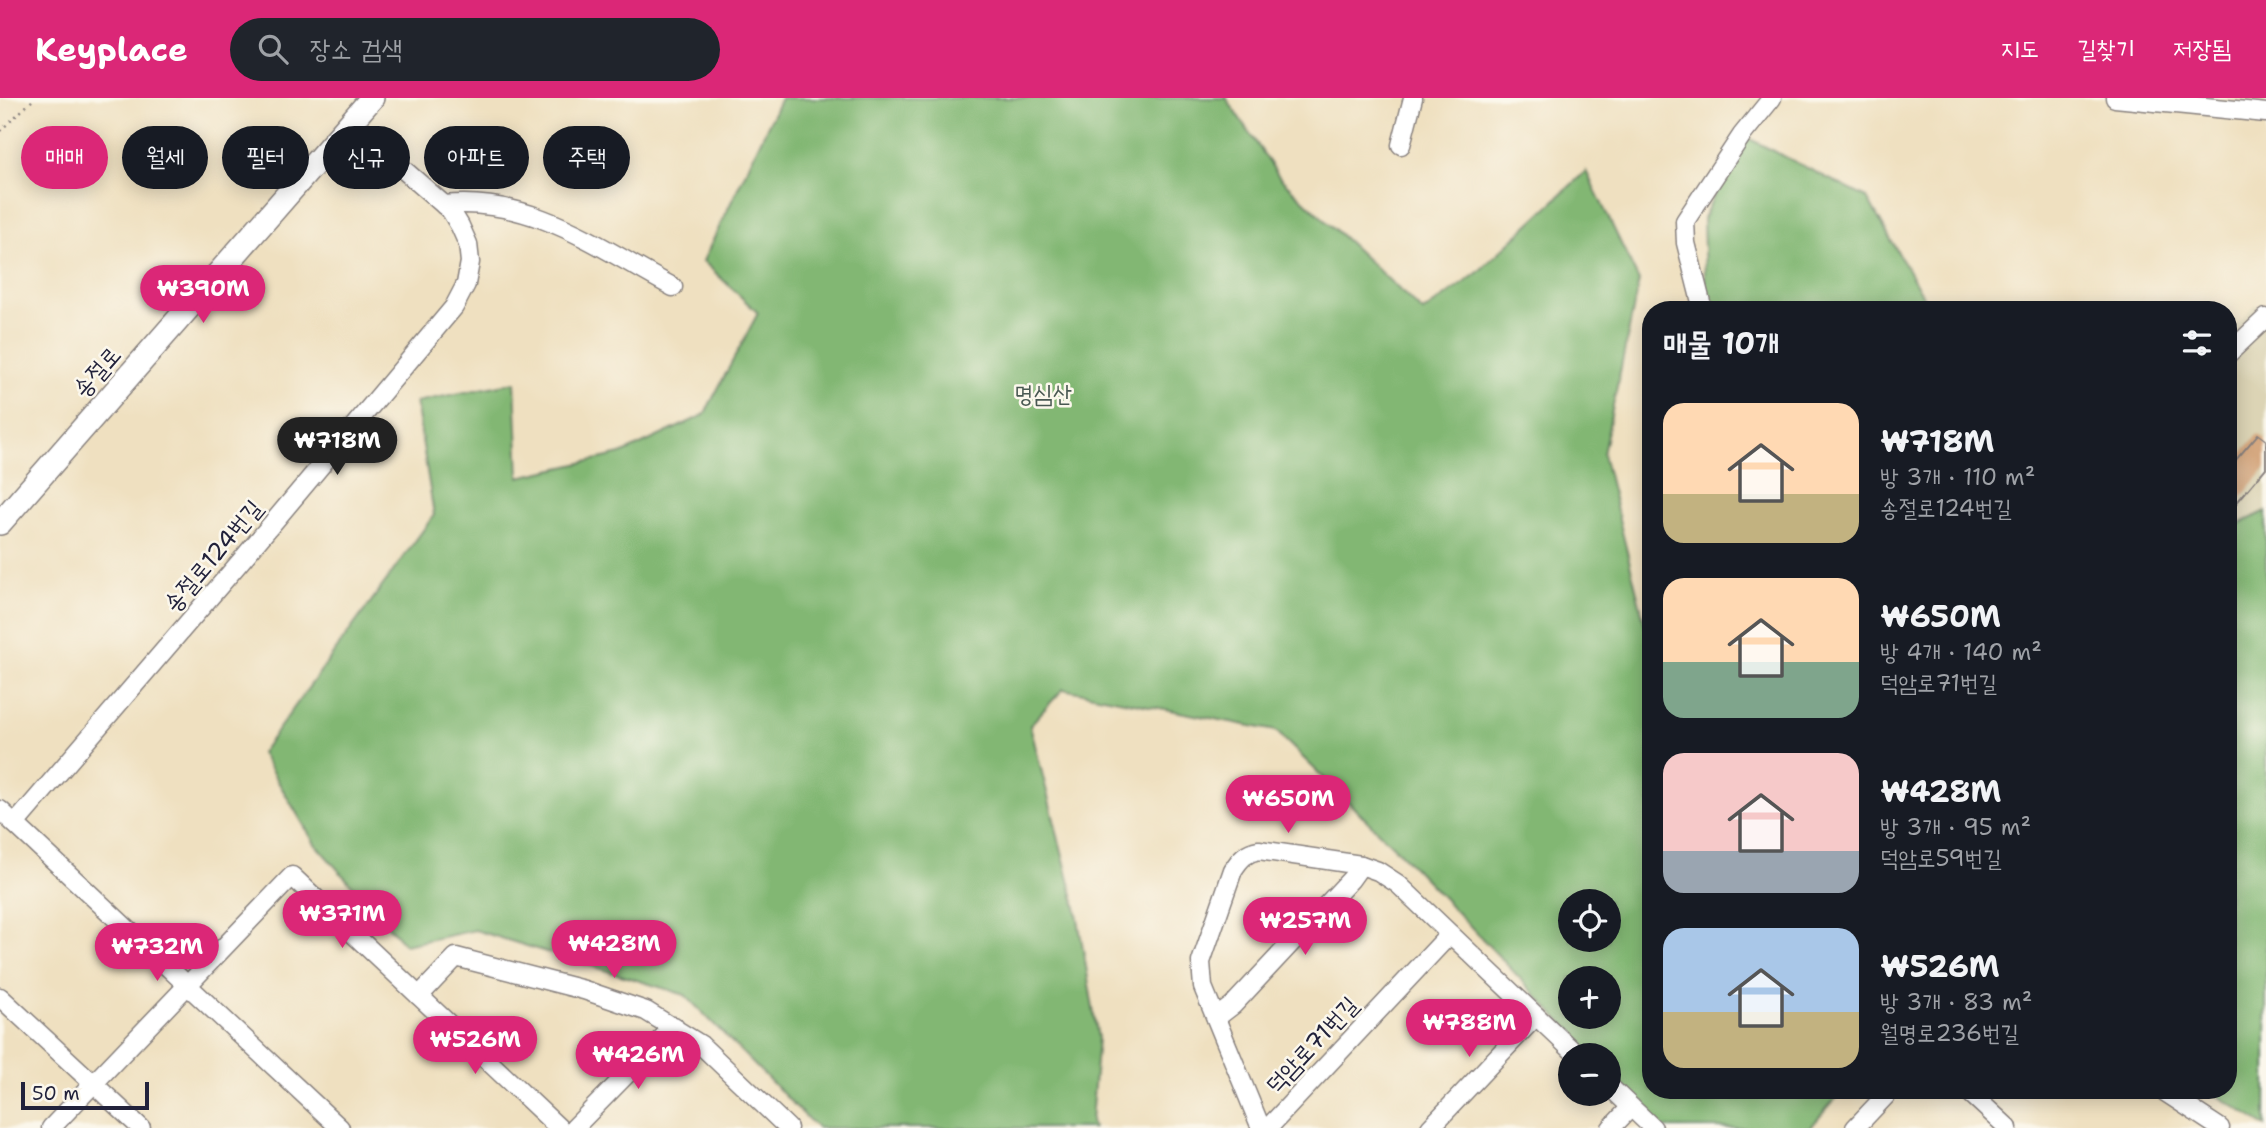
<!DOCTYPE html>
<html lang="ko">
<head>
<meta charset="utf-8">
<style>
  :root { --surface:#171b24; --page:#20242c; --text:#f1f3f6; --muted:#9ea1a6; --accent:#db2777 }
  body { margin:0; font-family:"Shantell Sans","Poor Story",sans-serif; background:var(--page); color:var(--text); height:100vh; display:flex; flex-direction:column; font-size:26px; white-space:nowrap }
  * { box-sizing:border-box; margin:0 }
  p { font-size:23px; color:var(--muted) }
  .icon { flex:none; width:38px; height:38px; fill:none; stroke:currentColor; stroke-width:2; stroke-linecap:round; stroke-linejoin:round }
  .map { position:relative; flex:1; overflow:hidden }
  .panel { position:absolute; left:1642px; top:203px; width:595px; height:798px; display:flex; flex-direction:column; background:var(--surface); border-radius:28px; box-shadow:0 4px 18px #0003 }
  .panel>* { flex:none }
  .banner { position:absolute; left:21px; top:28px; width:665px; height:63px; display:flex; gap:14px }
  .controls { position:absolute; left:1558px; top:791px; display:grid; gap:14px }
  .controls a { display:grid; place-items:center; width:63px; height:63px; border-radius:50%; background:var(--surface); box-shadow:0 4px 18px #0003; font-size:35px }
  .scale { position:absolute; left:21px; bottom:18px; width:128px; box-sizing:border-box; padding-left:7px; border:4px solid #22223b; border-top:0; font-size:19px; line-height:24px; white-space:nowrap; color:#22223b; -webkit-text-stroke:5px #fbf7ec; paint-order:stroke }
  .price { position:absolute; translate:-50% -60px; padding:0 16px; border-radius:24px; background:var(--accent); color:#fff; font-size:23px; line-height:46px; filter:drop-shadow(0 2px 4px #0008) }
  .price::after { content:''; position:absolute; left:50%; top:42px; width:21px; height:16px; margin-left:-10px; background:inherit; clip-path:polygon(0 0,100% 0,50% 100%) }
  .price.on { background:#222; color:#fff }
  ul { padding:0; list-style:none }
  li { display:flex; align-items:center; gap:21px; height:175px; padding:0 21px }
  li span { display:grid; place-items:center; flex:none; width:196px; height:140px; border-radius:21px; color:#555 }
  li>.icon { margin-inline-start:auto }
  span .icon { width:84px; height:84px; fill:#fffc; stroke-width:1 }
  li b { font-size:30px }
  h2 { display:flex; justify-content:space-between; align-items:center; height:84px; padding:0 21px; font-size:30px }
  .tag { padding:0 24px; border-radius:32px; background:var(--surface); box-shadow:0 4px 18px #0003; font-size:24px; line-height:63px }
  .tag.on { background:var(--accent); color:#fff }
  header { display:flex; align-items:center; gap:42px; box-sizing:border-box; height:98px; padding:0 35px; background:var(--accent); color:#fff }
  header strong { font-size:33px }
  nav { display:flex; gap:38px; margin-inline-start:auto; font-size:24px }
  .search { width:490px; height:63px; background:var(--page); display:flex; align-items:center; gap:18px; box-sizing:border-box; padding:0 24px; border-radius:38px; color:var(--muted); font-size:26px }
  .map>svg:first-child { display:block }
</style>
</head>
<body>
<header>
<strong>Keyplace</strong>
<div class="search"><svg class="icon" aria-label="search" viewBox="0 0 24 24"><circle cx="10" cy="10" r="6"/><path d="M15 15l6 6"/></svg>장소 검색</div>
<nav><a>지도</a><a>길찾기</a><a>저장됨</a></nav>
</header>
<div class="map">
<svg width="2266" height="1030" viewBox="0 0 2266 1030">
  <rect width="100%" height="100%" fill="#fbf7ec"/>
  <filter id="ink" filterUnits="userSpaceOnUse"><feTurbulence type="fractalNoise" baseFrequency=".0143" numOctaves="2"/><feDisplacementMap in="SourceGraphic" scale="14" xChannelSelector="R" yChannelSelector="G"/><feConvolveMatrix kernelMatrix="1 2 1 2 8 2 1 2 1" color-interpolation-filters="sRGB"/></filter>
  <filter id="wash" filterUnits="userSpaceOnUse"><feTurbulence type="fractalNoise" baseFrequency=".00686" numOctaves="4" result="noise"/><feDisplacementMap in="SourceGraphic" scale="28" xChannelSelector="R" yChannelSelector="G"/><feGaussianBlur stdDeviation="1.57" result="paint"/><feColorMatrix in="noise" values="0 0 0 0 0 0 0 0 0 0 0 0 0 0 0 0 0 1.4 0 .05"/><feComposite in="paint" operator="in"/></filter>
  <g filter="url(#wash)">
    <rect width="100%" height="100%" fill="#efe0c0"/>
    <polygon fill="#dcd4b5" points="2256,207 2266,209 2266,413 2235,428 2228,438 2228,235"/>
    <g fill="#82b773" stroke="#526c57" stroke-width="2" fill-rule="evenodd">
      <path d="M781,0h445l54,80 143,134 53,-38 110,-103 53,110 -36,173 47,191v445h193l-33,38h-148l-54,-57v-16h-15l-185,-194 -132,-130 -213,-42 -33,36 46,182 22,131 -7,83 2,7h-276l-132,-133 -210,-65 -70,15 -90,-101 -54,-91 173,-238 -18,-113 99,-20 4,95 102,-23 83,-39 54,-102 -55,-52zM1570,803h38v39h-38zM1570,880h38v39h-38z"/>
      <polygon points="1742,37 1867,100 1931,212 1706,212 1703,121"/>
      <polygon points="2266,413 2266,1028 2208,992 2228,992 2228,438 2235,428"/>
    </g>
    <g id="blocks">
      <polygon fill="#d5a880" points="2258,336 2266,342 2266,370 2228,415 2228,371"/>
    </g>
  </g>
  <g filter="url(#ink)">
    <use href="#blocks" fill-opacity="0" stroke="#88817e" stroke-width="2"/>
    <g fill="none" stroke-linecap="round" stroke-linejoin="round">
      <g stroke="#88817e" stroke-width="21">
        <g id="minor">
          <polyline points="2115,0 2266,15"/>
          <polyline points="1401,47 1413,0"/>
          <path d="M444,107c88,-9 154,42 229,82"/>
          <polyline points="1703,212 1686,145 1685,123 1742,37 1772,0"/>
          <polyline points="2228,256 2266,220"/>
          <polyline points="0,712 340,1030"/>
          <polyline points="15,726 240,464 454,209 466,186 470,164 468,146 460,128 451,113 350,25"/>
          <polyline points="419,898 456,859 584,892 646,913 701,947 788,1030"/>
          <polyline points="0,899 141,1030"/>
          <polyline points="1216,920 1233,907 1351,781 1361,767"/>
          <polyline points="1608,987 1653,1030"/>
          <polyline points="1967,992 2008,1030"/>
          <polyline points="2162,992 2220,1030"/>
          <polyline points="51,1030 292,778 559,1030"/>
          <polyline points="574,1030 674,928"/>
          <path d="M1261,1030l-58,-141 -2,-25 32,-92c7,-11 13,-18 26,-20l102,15 17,6 20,13 179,171"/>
          <polyline points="1268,1030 1450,836"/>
          <polyline points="1430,1030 1536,918"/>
          <polyline points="1611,1030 1631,1009"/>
          <polyline points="1855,1030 1891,992"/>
        </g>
      </g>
      <g stroke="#88817e" stroke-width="26">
        <polyline id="tertiary" points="0,425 372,0"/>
      </g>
      <polyline stroke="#88817e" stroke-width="2.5" stroke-dasharray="2 5" stroke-linecap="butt" points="0,33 35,0"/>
      <use href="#minor" stroke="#fff" stroke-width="18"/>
      <use href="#tertiary" stroke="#fff" stroke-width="23"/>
    </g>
  </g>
  <g text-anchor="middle" stroke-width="5" stroke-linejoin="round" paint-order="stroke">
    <g font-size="24" fill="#22223b" stroke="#fbf7ec">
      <text transform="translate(97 274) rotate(-49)" y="8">송절로</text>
      <text transform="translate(213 458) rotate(-50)" y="8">송절로124번길</text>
      <text transform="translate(1312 947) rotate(-47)" y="8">덕암로71번길</text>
    </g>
    <g font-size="24" fill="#495852" stroke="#fbf7ec">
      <text x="1043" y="304">명심산</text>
    </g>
  </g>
</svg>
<div class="controls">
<a><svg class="icon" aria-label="locate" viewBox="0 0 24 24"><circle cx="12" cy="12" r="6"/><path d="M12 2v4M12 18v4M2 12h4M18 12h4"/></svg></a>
<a>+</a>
<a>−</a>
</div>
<div class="scale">50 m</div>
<b class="price" style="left:203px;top:227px">₩390M</b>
<b class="price on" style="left:337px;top:379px">₩718M</b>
<b class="price" style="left:1288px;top:737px">₩650M</b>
<b class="price" style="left:342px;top:852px">₩371M</b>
<b class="price" style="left:1305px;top:859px">₩257M</b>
<b class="price" style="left:614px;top:882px">₩428M</b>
<b class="price" style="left:157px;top:885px">₩732M</b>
<b class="price" style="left:1469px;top:961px">₩788M</b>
<b class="price" style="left:475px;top:978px">₩526M</b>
<b class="price" style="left:638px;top:993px">₩426M</b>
<div class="banner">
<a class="tag on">매매</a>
<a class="tag">월세</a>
<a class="tag">필터</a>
<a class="tag">신규</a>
<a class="tag">아파트</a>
<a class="tag">주택</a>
</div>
<section class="panel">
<h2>매물 10개<svg class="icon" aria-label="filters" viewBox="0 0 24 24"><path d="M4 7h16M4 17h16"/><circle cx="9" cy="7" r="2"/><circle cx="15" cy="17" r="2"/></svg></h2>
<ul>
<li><span style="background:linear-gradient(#ffd9b3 65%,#c2b280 0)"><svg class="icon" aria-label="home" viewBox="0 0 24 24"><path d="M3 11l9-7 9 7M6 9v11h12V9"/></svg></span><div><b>₩718M</b><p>방 3개 · 110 m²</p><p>송절로124번길</p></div></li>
<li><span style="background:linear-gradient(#ffd9b3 60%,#7fa58c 0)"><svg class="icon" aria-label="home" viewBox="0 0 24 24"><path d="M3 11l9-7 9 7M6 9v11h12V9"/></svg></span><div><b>₩650M</b><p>방 4개 · 140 m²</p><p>덕암로71번길</p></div></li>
<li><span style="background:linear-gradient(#f6c9c9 70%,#9aa5b1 0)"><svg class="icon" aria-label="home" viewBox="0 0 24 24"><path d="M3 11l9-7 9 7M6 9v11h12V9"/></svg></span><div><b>₩428M</b><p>방 3개 · 95 m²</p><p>덕암로59번길</p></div></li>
<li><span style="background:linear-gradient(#a9c7e8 60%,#c2b280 0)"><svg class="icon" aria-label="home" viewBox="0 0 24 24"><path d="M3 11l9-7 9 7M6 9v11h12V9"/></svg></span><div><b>₩526M</b><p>방 3개 · 83 m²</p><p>월명로236번길</p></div></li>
</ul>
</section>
</div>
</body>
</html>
